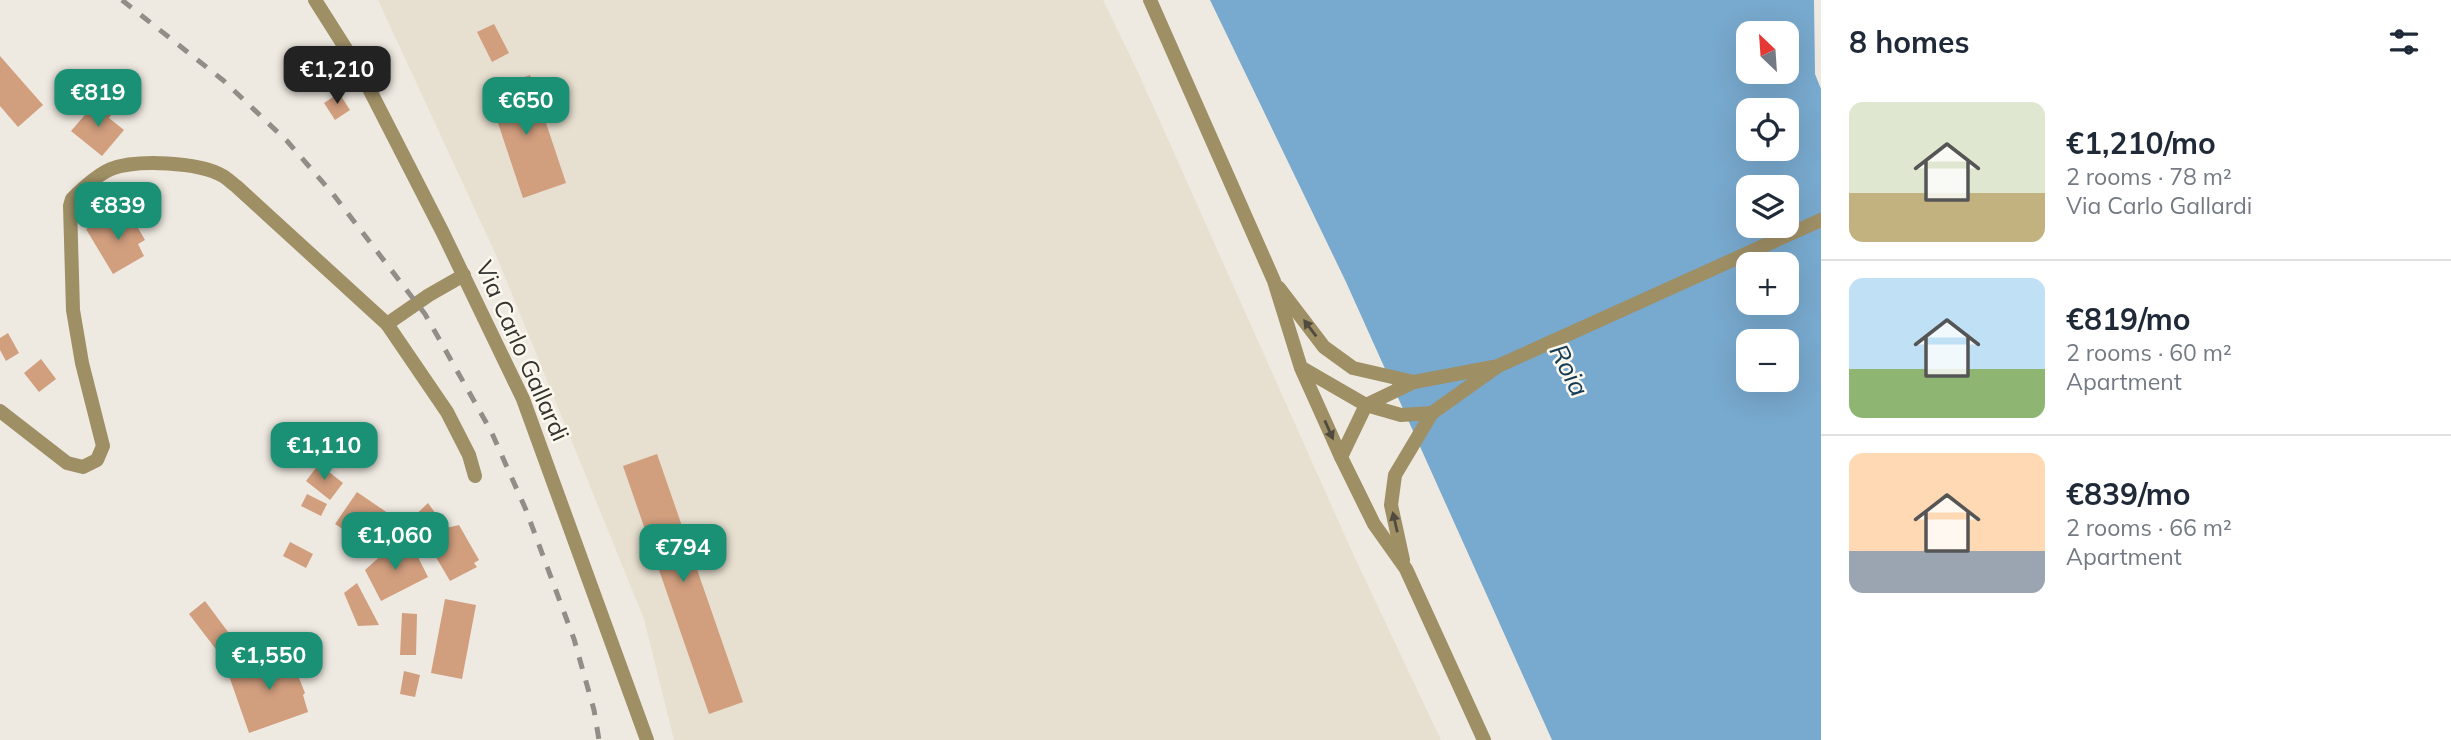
<!DOCTYPE html>
<html lang="en">
<head>
<meta charset="utf-8">
<style>
  :root { --surface:#fff; --page:#f6f6f7; --text:#1f2937; --muted:#747a83; --line:#e0e1e3; --accent:#1a9175 }
  body { margin:0; font-family:Mulish,sans-serif; background:var(--page); color:var(--text); height:100vh; display:flex; flex-direction:column; font-size:26px; white-space:nowrap }
  * { box-sizing:border-box; margin:0 }
  p { font-size:23px; color:var(--muted) }
  .icon { flex:none; width:38px; height:38px; fill:none; stroke:currentColor; stroke-width:2; stroke-linecap:round; stroke-linejoin:round }
  .map { position:relative; flex:1; overflow:hidden }
  .details { display:flex; flex-direction:column; background:var(--surface); width:630px }
  .details>* { flex:none }
  .needle { width:46px; rotate:335deg }
  .buttons { position:absolute; left:1736px; top:21px; display:grid; gap:14px }
  .buttons a { display:grid; place-items:center; width:63px; height:63px; border-radius:14px; background:var(--surface); box-shadow:0 7px 28px #0002; font-size:35px }
  .price { position:absolute; translate:-50% -60px; padding:0 16px; border-radius:14px; background:var(--accent); color:#fff; font-size:23px; line-height:46px; filter:drop-shadow(0 2px 4px #0008) }
  .price::after { content:''; position:absolute; left:50%; top:42px; width:21px; height:16px; margin-left:-10px; background:inherit; clip-path:polygon(0 0,100% 0,50% 100%) }
  .price.active { background:#222; color:#fff }
  ul { padding:0; list-style:none }
  li { display:flex; align-items:center; gap:21px; height:175px; padding:0 28px }
  li+li { border-top:2px solid var(--line) }
  li span { display:grid; place-items:center; flex:none; width:196px; height:140px; border-radius:14px; color:#555 }
  li>.icon { margin-inline-start:auto }
  span .icon { width:84px; height:84px; fill:#fffc; stroke-width:1 }
  li b { font-size:30px }
  h2 { display:flex; justify-content:space-between; align-items:center; height:84px; padding:0 28px; font-size:30px }
  main { display:flex; flex:1; min-height:0 }
  .map>svg:first-child { display:block }
</style>
</head>
<body>
<main>
<div class="map">
<svg width="1821" height="740" viewBox="0 0 1821 740">
  <rect width="100%" height="100%" fill="#efeae1"/>
  <polygon fill="#e7dfcf" points="378,0 1103,0 1137,70 1354,556 1441,740 674,740 644,619 496,255"/>
  <path fill="#78a9ce" fill-rule="evenodd" d="M1210,0h604l1,74 6,15v651h-269l-206,-458zM1748,33h39v39h-39zM1748,110h39v39h-39zM1748,187h39v39h-39zM1748,264h39v39h-39zM1748,341h39v39h-39z"/>
  <g fill="#d19e7e">
    <polygon points="494,24 509,53 492,62 477,32"/>
    <polygon points="0,56 43,105 18,127 0,106"/>
    <polygon points="530,75 566,183 523,198 487,90"/>
    <polygon points="339,93 350,110 335,120 324,103"/>
    <polygon points="96,102 111,115 109,118 124,130 102,156 71,131"/>
    <polygon points="130,214 145,240 138,244 144,256 113,274 86,229 107,218 111,225"/>
    <polygon points="8,333 19,353 6,361 0,350 0,338"/>
    <polygon points="41,359 56,379 39,392 24,373"/>
    <polygon points="657,454 743,702 709,714 623,466"/>
    <polygon points="319,464 343,483 330,500 306,481"/>
    <polygon points="357,492 398,520 377,552 335,524"/>
    <polygon points="307,494 327,504 321,516 301,506"/>
    <polygon points="428,503 446,528 459,525 479,560 474,563 477,567 450,581 427,542 418,546 404,526"/>
    <polygon points="397,541 404,554 414,549 428,577 381,601 365,570"/>
    <polygon points="290,542 313,554 306,568 283,556"/>
    <polygon points="357,583 379,625 358,626 344,593"/>
    <polygon points="445,599 476,605 462,679 431,673"/>
    <polygon points="205,601 234,640 218,652 189,614"/>
    <polygon points="402,613 417,614 416,655 400,655"/>
    <polygon points="289,653 305,693 303,695 308,712 249,733 228,673"/>
    <polygon points="404,671 420,675 415,697 400,694"/>
  </g>
  <g fill="none" stroke-linecap="round" stroke-linejoin="round">
    <g stroke="#9f8f65" stroke-width="14">
      <polyline points="315,0 360,71 443,233 523,399 647,740"/>
      <polyline points="1150,0 1274,281 1301,368 1341,457 1374,524 1406,569 1484,740"/>
      <polyline points="1279,288 1324,347 1353,368 1414,382 1493,367"/>
      <polyline points="387,324 429,295 464,275"/>
      <polyline points="1302,368 1366,405 1401,415 1432,413"/>
      <polyline points="1366,405 1414,382"/>
      <path d="M0,411l67,52 16,4 14,-7 6,-14 -21,-83 -9,-53 -3,-104 2,-7c11,-11 25,-24 39,-30 26,-10 88,-7 112,7 5,3 9,7 13,10l151,138 60,88 22,43 6,21"/>
      <polyline points="1341,457 1366,405"/>
      <polyline points="1403,560 1391,505 1395,475 1432,413 1498,366 1821,220"/>
    </g>
    <polyline stroke="#918d87" stroke-width="5" stroke-dasharray="12 12" stroke-linecap="butt" points="122,0 224,81 287,141 333,194 425,314 491,431 526,510 574,639 594,710 599,740"/>
  </g>
  <defs><path id="oneway-solid" d="M-6-.8H1V-3.2L6.5 0L1 3.2V.8H-6Z" transform="scale(1.75)"/></defs>
  <g fill="#504b3e">
    <use href="#oneway-solid" transform="translate(1310 328) rotate(-127)"/>
    <use href="#oneway-solid" transform="translate(1329 430) rotate(66)"/>
    <use href="#oneway-solid" transform="translate(1395 522) rotate(-103)"/>
  </g>
  <g text-anchor="middle" stroke-width="5" stroke-linejoin="round" paint-order="stroke">
    <g font-size="24" fill="#363431" stroke="#fcf8ee">
      <text transform="translate(522 351) rotate(66)" y="8">Via Carlo Gallardi</text>
    </g>
    <g font-size="26" font-style="italic" fill="#143b55" stroke="#fcf8ee">
      <text transform="translate(1569 370) rotate(63)" y="9">Roia</text>
    </g>
  </g>
</svg>
<div class="buttons">
<a><svg class="needle" viewBox="-14 -14 28 28"><path d="M0-13l5 13h-10z" fill="#e53935"/><path d="M0 13l5-13h-10z" fill="#747a83"/></svg></a>
<a><svg class="icon" aria-label="locate" viewBox="0 0 24 24"><circle cx="12" cy="12" r="6"/><path d="M12 2v4M12 18v4M2 12h4M18 12h4"/></svg></a>
<a><svg class="icon" aria-label="layers" viewBox="0 0 24 24"><path d="M12 4l9 5-9 5-9-5zM3 14l9 5 9-5"/></svg></a>
<a>+</a>
<a>−</a>
</div>
<b class="price active" style="left:337px;top:106px">€1,210</b>
<b class="price" style="left:98px;top:129px">€819</b>
<b class="price" style="left:526px;top:137px">€650</b>
<b class="price" style="left:118px;top:242px">€839</b>
<b class="price" style="left:324px;top:482px">€1,110</b>
<b class="price" style="left:395px;top:572px">€1,060</b>
<b class="price" style="left:683px;top:584px">€794</b>
<b class="price" style="left:269px;top:692px">€1,550</b>
</div>
<section class="details">
<h2>8 homes<svg class="icon" aria-label="filters" viewBox="0 0 24 24"><path d="M4 7h16M4 17h16"/><circle cx="9" cy="7" r="2"/><circle cx="15" cy="17" r="2"/></svg></h2>
<ul>
<li><span style="background:linear-gradient(#dfe7d0 65%,#c2b280 0)"><svg class="icon" aria-label="home" viewBox="0 0 24 24"><path d="M3 11l9-7 9 7M6 9v11h12V9"/></svg></span><div><b>€1,210/mo</b><p>2 rooms · 78 m²</p><p>Via Carlo Gallardi</p></div></li>
<li><span style="background:linear-gradient(#bfe0f5 65%,#8fb573 0)"><svg class="icon" aria-label="home" viewBox="0 0 24 24"><path d="M3 11l9-7 9 7M6 9v11h12V9"/></svg></span><div><b>€819/mo</b><p>2 rooms · 60 m²</p><p>Apartment</p></div></li>
<li><span style="background:linear-gradient(#ffd9b3 70%,#9aa5b1 0)"><svg class="icon" aria-label="home" viewBox="0 0 24 24"><path d="M3 11l9-7 9 7M6 9v11h12V9"/></svg></span><div><b>€839/mo</b><p>2 rooms · 66 m²</p><p>Apartment</p></div></li>
</ul>
</section>
</main>
</body>
</html>
